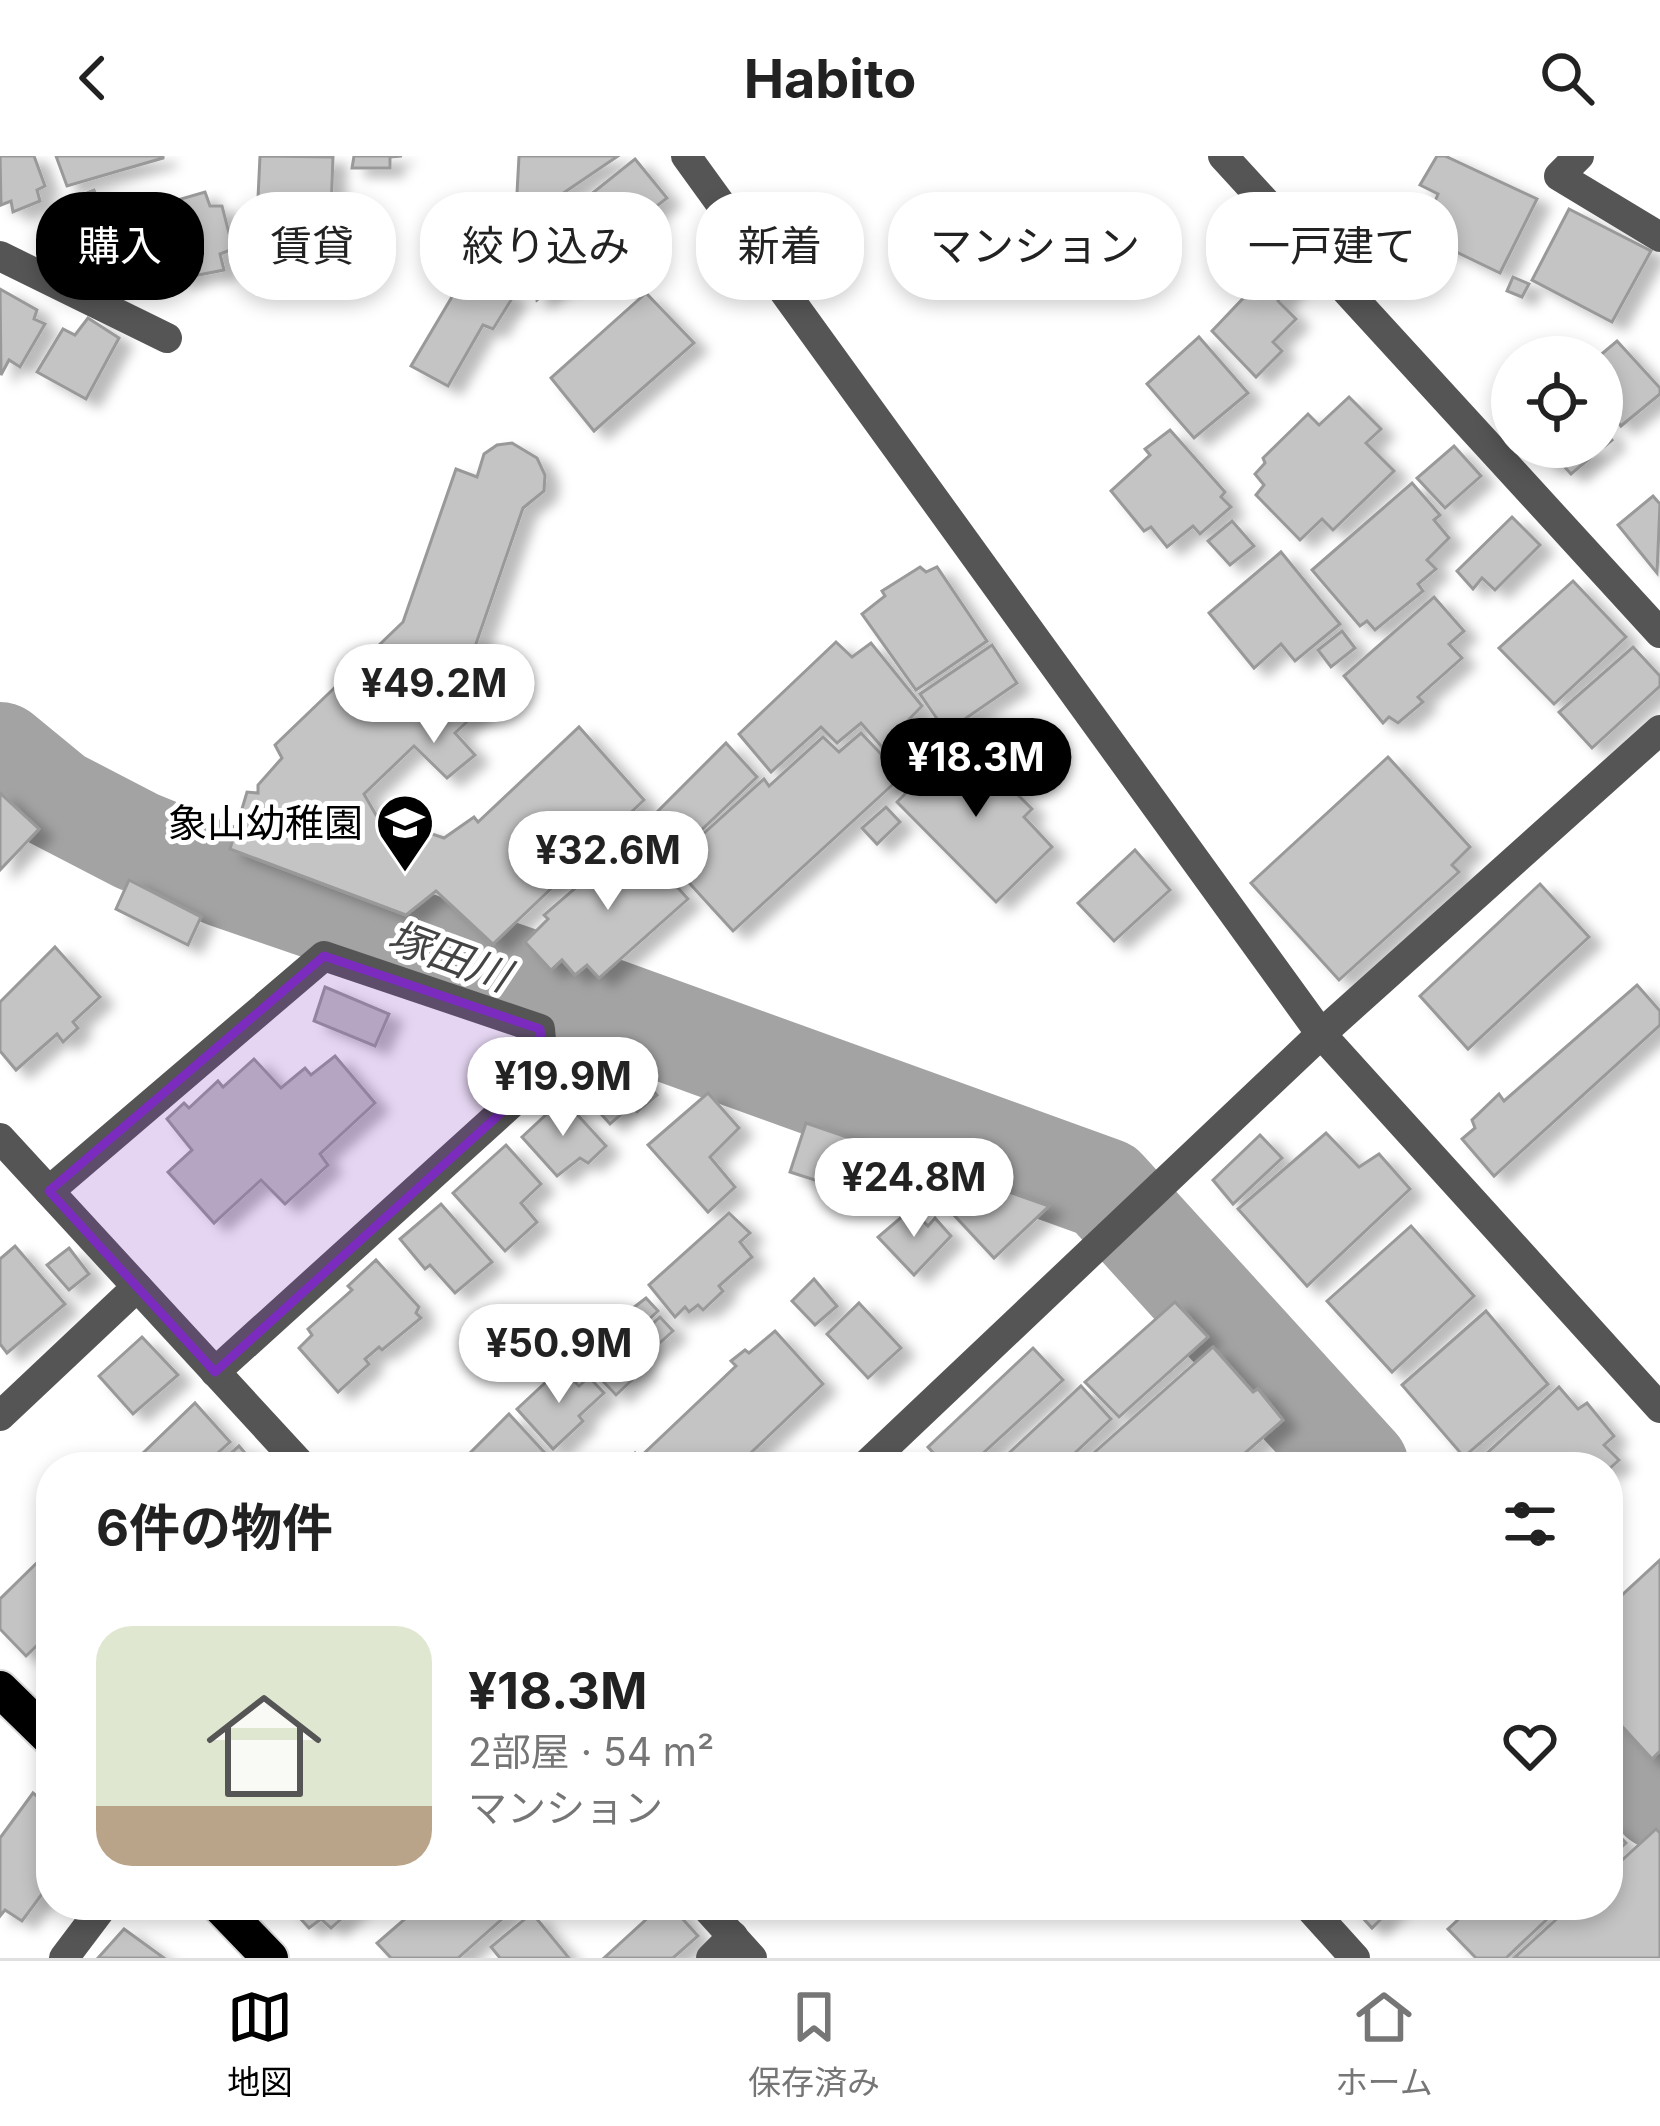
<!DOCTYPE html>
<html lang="ja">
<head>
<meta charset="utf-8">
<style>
  :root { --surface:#fff; --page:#f6f6f6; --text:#222; --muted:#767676; --line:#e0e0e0; --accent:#000 }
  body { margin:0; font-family:Inter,"Noto Sans JP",sans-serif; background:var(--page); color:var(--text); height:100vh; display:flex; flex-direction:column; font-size:45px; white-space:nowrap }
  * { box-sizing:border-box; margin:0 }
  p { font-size:39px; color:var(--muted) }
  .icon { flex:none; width:66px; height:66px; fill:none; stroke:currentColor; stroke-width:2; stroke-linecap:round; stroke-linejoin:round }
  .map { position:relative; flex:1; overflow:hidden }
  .side { position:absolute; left:36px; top:1296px; width:1587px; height:468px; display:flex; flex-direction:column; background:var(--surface); border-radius:48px; box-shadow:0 6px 18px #0003 }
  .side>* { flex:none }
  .guide { position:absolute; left:36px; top:36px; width:1590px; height:108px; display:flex; gap:24px }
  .buttons { position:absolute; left:1491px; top:180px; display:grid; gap:24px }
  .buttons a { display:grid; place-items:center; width:132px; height:132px; border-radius:50%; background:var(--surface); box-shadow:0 6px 18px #0003; font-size:60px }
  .price { position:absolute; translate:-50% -102px; padding:0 27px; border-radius:42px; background:#fff; color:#222; font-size:39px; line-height:78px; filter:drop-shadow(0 3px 6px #0008) }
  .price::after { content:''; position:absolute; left:50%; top:72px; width:36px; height:27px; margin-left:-18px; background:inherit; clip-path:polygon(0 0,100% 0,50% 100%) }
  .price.active { background:var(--accent); color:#fff }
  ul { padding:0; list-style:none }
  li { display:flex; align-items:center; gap:36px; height:300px; padding:0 60px }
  li span { display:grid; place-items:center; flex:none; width:336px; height:240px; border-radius:36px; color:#555 }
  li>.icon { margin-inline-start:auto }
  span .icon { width:144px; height:144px; fill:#fffc; stroke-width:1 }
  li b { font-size:51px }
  h2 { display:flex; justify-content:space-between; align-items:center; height:144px; padding:0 60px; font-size:51px }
  .tag { padding:0 42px; border-radius:48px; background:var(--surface); box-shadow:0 6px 18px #0003; font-size:42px; line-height:108px }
  .tag.active { background:var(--accent); color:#fff }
  header { display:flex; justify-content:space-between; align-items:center; height:156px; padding:0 60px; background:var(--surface); font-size:54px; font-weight:700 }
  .dock { display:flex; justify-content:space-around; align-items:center; height:168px; border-top:3px solid var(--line); background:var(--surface); font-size:33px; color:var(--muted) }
  .dock a { display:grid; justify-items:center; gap:6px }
  .dock .active { color:var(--accent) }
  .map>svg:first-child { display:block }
</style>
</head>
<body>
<header><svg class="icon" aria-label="back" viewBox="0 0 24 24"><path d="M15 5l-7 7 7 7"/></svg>Habito<svg class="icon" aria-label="search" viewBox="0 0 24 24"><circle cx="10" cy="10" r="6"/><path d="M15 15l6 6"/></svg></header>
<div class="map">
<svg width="1660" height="1802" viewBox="0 0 1660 1802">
  <defs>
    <filter id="shadow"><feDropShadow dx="13" dy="8" stdDeviation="6" flood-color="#0004"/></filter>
  </defs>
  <rect width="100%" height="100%" fill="#fff"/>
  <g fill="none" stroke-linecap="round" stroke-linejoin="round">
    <g stroke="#a3a3a3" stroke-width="102">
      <polyline points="0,597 56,643 137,685 226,721 538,828 1105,1033 1358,1311"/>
      <polyline points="1608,1586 1660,1643"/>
    </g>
  </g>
  <g fill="#c4c4c4" stroke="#999" stroke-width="3" filter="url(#shadow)">
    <polygon points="0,0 34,0 45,30 37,34 40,45 13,56 11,45 1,49"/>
    <polygon points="56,0 163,0 163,2 67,30"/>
    <polygon points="260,0 333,1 331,54 323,55 323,63 286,59 282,44 258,42"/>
    <polygon points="354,0 402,0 390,1 390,12 352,12"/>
    <polygon points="519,0 618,0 528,61 516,56"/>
    <polygon points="1437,0 1445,0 1537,43 1500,117 1421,79 1438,38 1420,29"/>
    <polygon points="635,3 667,42 537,144 530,87"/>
    <polygon points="94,34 101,51 77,60 70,44"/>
    <polygon points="205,36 210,50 222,50 233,93 220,98 224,114 178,123 164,64 177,60 174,45"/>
    <polygon points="119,51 148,74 144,81 158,91 131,127 120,120 111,134 70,105 102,60 111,65"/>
    <polygon points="1569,53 1651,95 1612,166 1532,124"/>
    <polygon points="1273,111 1292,130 1278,145 1296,163 1273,186 1282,195 1256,221 1212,175"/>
    <polygon points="469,112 513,141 493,173 483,169 448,230 411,210"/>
    <polygon points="1513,121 1529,128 1522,141 1507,135"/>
    <polygon points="0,133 37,154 34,163 45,168 20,211 9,204 1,219"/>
    <polygon points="646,137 694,187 594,275 551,222"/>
    <polygon points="88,162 119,182 86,243 37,216 63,173 75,179"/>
    <polygon points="1199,181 1248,237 1194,282 1147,228"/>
    <polygon points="1617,185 1660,232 1660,238 1621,270 1609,254 1602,258 1602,201 1598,201"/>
    <polygon points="1349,241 1381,273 1366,287 1394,315 1333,374 1322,363 1300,384 1256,339 1264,329 1255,318 1265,307 1263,302 1308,258 1319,269"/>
    <polygon points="1602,273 1612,284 1571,318 1558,304 1550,309 1535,291 1602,291"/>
    <polygon points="1170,274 1225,336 1221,341 1231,351 1200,378 1193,370 1167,391 1151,371 1144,375 1111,335 1150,299 1145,293"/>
    <polygon points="512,287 537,302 545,319 544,335 523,352 461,531 483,551 455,577 475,599 447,622 414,590 364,638 376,659 444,682 474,661 478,666 579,571 644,644 493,788 436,735 406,759 230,693 247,636 258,637 258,629 282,602 275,589 403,466 456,313 477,321 484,298 497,289"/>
    <polygon points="1454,290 1481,320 1445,352 1417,322"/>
    <polygon points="1412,327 1440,359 1434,364 1449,382 1427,404 1436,413 1418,428 1423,435 1375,474 1367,465 1360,470 1312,414"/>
    <polygon points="1653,340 1660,348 1657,417 1618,369"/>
    <polygon points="1512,361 1540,389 1495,434 1482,422 1473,433 1457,415"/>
    <polygon points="1232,365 1254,390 1230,409 1208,385"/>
    <polygon points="1281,396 1340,468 1295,505 1281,488 1254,512 1209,457"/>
    <polygon points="920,411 926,416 937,411 987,485 916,534 862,458 885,440 882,435"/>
    <polygon points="1573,425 1626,481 1554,548 1499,492"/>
    <polygon points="1434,441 1464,475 1449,488 1462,502 1418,541 1423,546 1398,567 1389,561 1383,567 1344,520"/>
    <polygon points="1342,475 1355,492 1331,511 1318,494"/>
    <polygon points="836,486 852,501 871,487 922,550 882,591 861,567 837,587 821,571 771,616 739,578"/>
    <polygon points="992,489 1017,527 946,576 920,538"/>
    <polygon points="1633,491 1660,520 1660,530 1592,592 1559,556"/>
    <polygon points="917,571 934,589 908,615 891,597"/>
    <polygon points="861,577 902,620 733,775 671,707 764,623 769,630 823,581 839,596"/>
    <polygon points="961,582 1032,653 1024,661 1052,691 996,746 897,646"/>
    <polygon points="726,587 757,621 668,706 638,675"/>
    <polygon points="1388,601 1470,691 1452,709 1459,716 1339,824 1251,727"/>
    <polygon points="0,637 39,673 0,714"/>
    <polygon points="886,651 900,666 877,688 862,672"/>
    <polygon points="633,682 688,743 599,822 587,809 575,819 562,804 551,814 525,786 548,763 544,759"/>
    <polygon points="1135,694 1170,734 1114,785 1078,747"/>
    <polygon points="129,724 201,761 188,789 116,753"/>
    <polygon points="1540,728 1589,781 1468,893 1420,840"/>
    <polygon points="55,791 100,841 73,866 78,872 63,886 57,878 16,914 0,895 0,846"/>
    <polygon points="1637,829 1660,855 1660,869 1494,1020 1462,983 1475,972 1472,964 1499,938 1504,945"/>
    <polygon points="325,831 389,858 375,890 314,865"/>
    <polygon points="617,895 657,939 637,956 631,950 610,968 576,930"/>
    <polygon points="335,900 375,947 320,998 328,1009 285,1048 261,1024 214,1067 168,1016 192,994 167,963 184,947 189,952 218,925 223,931 254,903 281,932 305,912 311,919"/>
    <polygon points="708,937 739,972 710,1001 735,1031 708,1056 648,989"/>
    <polygon points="563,943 606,990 588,1007 580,1002 557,1020 522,981"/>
    <polygon points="806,967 902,1000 898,1023 881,1035 864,1029 858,1038 790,1016"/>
    <polygon points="1326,977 1359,1011 1379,998 1410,1033 1307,1130 1238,1053"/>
    <polygon points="1260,979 1282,1002 1233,1048 1213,1024"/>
    <polygon points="506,989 541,1028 521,1047 537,1066 505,1095 453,1037"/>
    <polygon points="963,1020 1049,1050 994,1102 939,1043"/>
    <polygon points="441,1048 492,1106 455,1137 430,1109 425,1113 400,1083"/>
    <polygon points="911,1053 928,1070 935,1062 951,1080 914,1119 878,1081"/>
    <polygon points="729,1057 750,1077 740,1086 752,1101 719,1130 723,1135 703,1154 698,1149 689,1156 685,1151 675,1161 649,1129"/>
    <polygon points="1411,1070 1474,1140 1392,1216 1327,1145"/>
    <polygon points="15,1090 65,1148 7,1197 0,1188 0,1103"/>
    <polygon points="69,1092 89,1118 69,1134 47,1109"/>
    <polygon points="376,1104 419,1151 416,1157 421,1162 382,1194 379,1191 365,1203 369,1208 338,1236 299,1192 312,1179 308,1173 352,1134 348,1130"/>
    <polygon points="814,1123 837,1150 815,1169 792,1145"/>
    <polygon points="646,1142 658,1155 646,1166 633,1152"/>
    <polygon points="1175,1146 1208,1181 1119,1261 1085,1226"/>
    <polygon points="859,1147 901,1192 868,1222 827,1178"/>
    <polygon points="623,1152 644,1175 660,1161 673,1175 639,1206 645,1212 616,1239 575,1196"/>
    <polygon points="1486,1155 1548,1228 1464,1301 1402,1229"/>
    <polygon points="775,1175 823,1228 736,1311 620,1311 635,1297 639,1302 736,1210 731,1205 745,1194 749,1197"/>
    <polygon points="142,1181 178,1219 133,1258 99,1220"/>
    <polygon points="1213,1191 1253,1236 1258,1233 1283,1264 1229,1311 1078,1311"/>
    <polygon points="1033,1192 1063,1224 968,1311 946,1311 928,1291"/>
    <polygon points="561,1212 579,1230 589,1221 604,1237 579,1260 583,1265 553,1293 517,1253"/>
    <polygon points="1081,1230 1111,1263 1060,1311 994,1311"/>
    <polygon points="1559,1231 1578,1253 1587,1247 1614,1280 1604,1289 1619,1304 1608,1314 1608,1311 1472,1311"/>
    <polygon points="195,1247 230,1286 202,1311 156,1311 143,1297"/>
    <polygon points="509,1258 544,1296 527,1311 456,1311"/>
    <polygon points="239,1290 257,1311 215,1311"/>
    <polygon points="51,1393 51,1476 26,1500 0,1473 0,1443"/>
    <polygon points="1660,1404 1660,1595 1652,1603 1608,1555 1608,1452"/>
    <polygon points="33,1637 51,1651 51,1726 22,1765 5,1754 0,1760 0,1682"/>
    <polygon points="1608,1668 1626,1687 1608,1704"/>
    <polygon points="1656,1673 1660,1677 1660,1802 1514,1802 1572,1749 1608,1749 1608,1717"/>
    <polygon points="288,1749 357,1749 331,1772 321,1763 309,1772"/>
    <polygon points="421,1749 518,1749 458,1802 391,1802 377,1787"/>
    <polygon points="662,1749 670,1749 698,1780 673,1802 604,1802"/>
    <polygon points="1351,1749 1395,1749 1372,1772"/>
    <polygon points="1474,1749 1562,1749 1506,1802 1476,1802 1448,1773"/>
    <polygon points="532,1757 569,1802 500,1802 491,1791"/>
    <polygon points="124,1773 164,1802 98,1802"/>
  </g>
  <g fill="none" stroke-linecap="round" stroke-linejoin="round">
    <g stroke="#dbdbdb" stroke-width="40">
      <g id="highway">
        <polyline points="0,1533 51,1583"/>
        <polyline points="219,1749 270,1802"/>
      </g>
    </g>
    <g stroke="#555" stroke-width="30">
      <polyline points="686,0 1321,878 1660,1252"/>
      <polyline points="1223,0 1660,477"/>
      <polyline points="1579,0 1559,20 1660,81"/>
      <polyline points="0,100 167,182"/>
      <polyline points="0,982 303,1311"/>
      <polyline points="49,1035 324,800 540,873 544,918 215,1216"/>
      <polyline points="0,1260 137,1131"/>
      <polyline points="864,1311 1321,878 1660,574"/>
      <polyline points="704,1749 752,1802"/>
      <polyline points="1307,1749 1355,1802"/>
      <polyline points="64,1802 104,1749"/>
      <polyline points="711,1802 733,1780"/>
    </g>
    <use href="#highway" stroke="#000" stroke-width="36"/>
  </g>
  <path fill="#7b2cbf" fill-opacity="0.2" stroke="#7b2cbf" stroke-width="9" stroke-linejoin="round" d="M324,800l216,73 4,45 -329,298 -166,-181z"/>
  <defs>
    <g id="school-pin" transform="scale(3)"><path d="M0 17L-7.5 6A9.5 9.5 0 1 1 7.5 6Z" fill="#000" stroke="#fff"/><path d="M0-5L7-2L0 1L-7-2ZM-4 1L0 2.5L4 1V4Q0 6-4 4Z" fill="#fff"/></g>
  </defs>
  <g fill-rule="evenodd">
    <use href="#school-pin" x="405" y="667"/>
  </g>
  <g text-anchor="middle" stroke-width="10" stroke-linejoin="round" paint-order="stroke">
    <g font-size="39" fill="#000" stroke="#fff" text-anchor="end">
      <text x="363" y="681">象山幼稚園</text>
    </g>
    <g font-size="42" font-style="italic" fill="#444" stroke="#fff">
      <text transform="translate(449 800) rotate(20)" y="15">塚田川</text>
    </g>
  </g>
</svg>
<div class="buttons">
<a><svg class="icon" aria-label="locate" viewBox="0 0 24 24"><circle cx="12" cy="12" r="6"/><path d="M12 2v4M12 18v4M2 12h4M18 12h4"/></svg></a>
</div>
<b class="price" style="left:434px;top:590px">¥49.2M</b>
<b class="price active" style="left:976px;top:664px">¥18.3M</b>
<b class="price" style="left:608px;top:757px">¥32.6M</b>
<b class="price" style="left:563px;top:983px">¥19.9M</b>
<b class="price" style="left:914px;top:1084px">¥24.8M</b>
<b class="price" style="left:559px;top:1250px">¥50.9M</b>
<div class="guide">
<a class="tag active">購入</a>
<a class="tag">賃貸</a>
<a class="tag">絞り込み</a>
<a class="tag">新着</a>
<a class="tag">マンション</a>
<a class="tag">一戸建て</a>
</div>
<section class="side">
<h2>6件の物件<svg class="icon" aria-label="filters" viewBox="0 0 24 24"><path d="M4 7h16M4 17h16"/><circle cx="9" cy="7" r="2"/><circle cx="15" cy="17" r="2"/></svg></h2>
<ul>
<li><span style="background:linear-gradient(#dfe7d0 75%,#b9a48a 0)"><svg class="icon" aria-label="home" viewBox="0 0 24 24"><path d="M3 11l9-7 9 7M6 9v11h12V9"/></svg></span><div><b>¥18.3M</b><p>2部屋 · 54 m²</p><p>マンション</p></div><svg class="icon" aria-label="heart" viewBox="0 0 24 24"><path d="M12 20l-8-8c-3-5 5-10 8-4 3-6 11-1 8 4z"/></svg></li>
</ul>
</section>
</div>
<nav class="dock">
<a class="active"><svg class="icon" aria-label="map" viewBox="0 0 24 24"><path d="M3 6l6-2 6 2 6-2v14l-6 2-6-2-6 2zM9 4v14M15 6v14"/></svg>地図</a>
<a><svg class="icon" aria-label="saved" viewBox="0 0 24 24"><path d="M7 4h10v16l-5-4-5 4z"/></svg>保存済み</a>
<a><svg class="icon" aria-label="home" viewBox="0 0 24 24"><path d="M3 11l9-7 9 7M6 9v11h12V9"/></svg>ホーム</a>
</nav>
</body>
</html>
